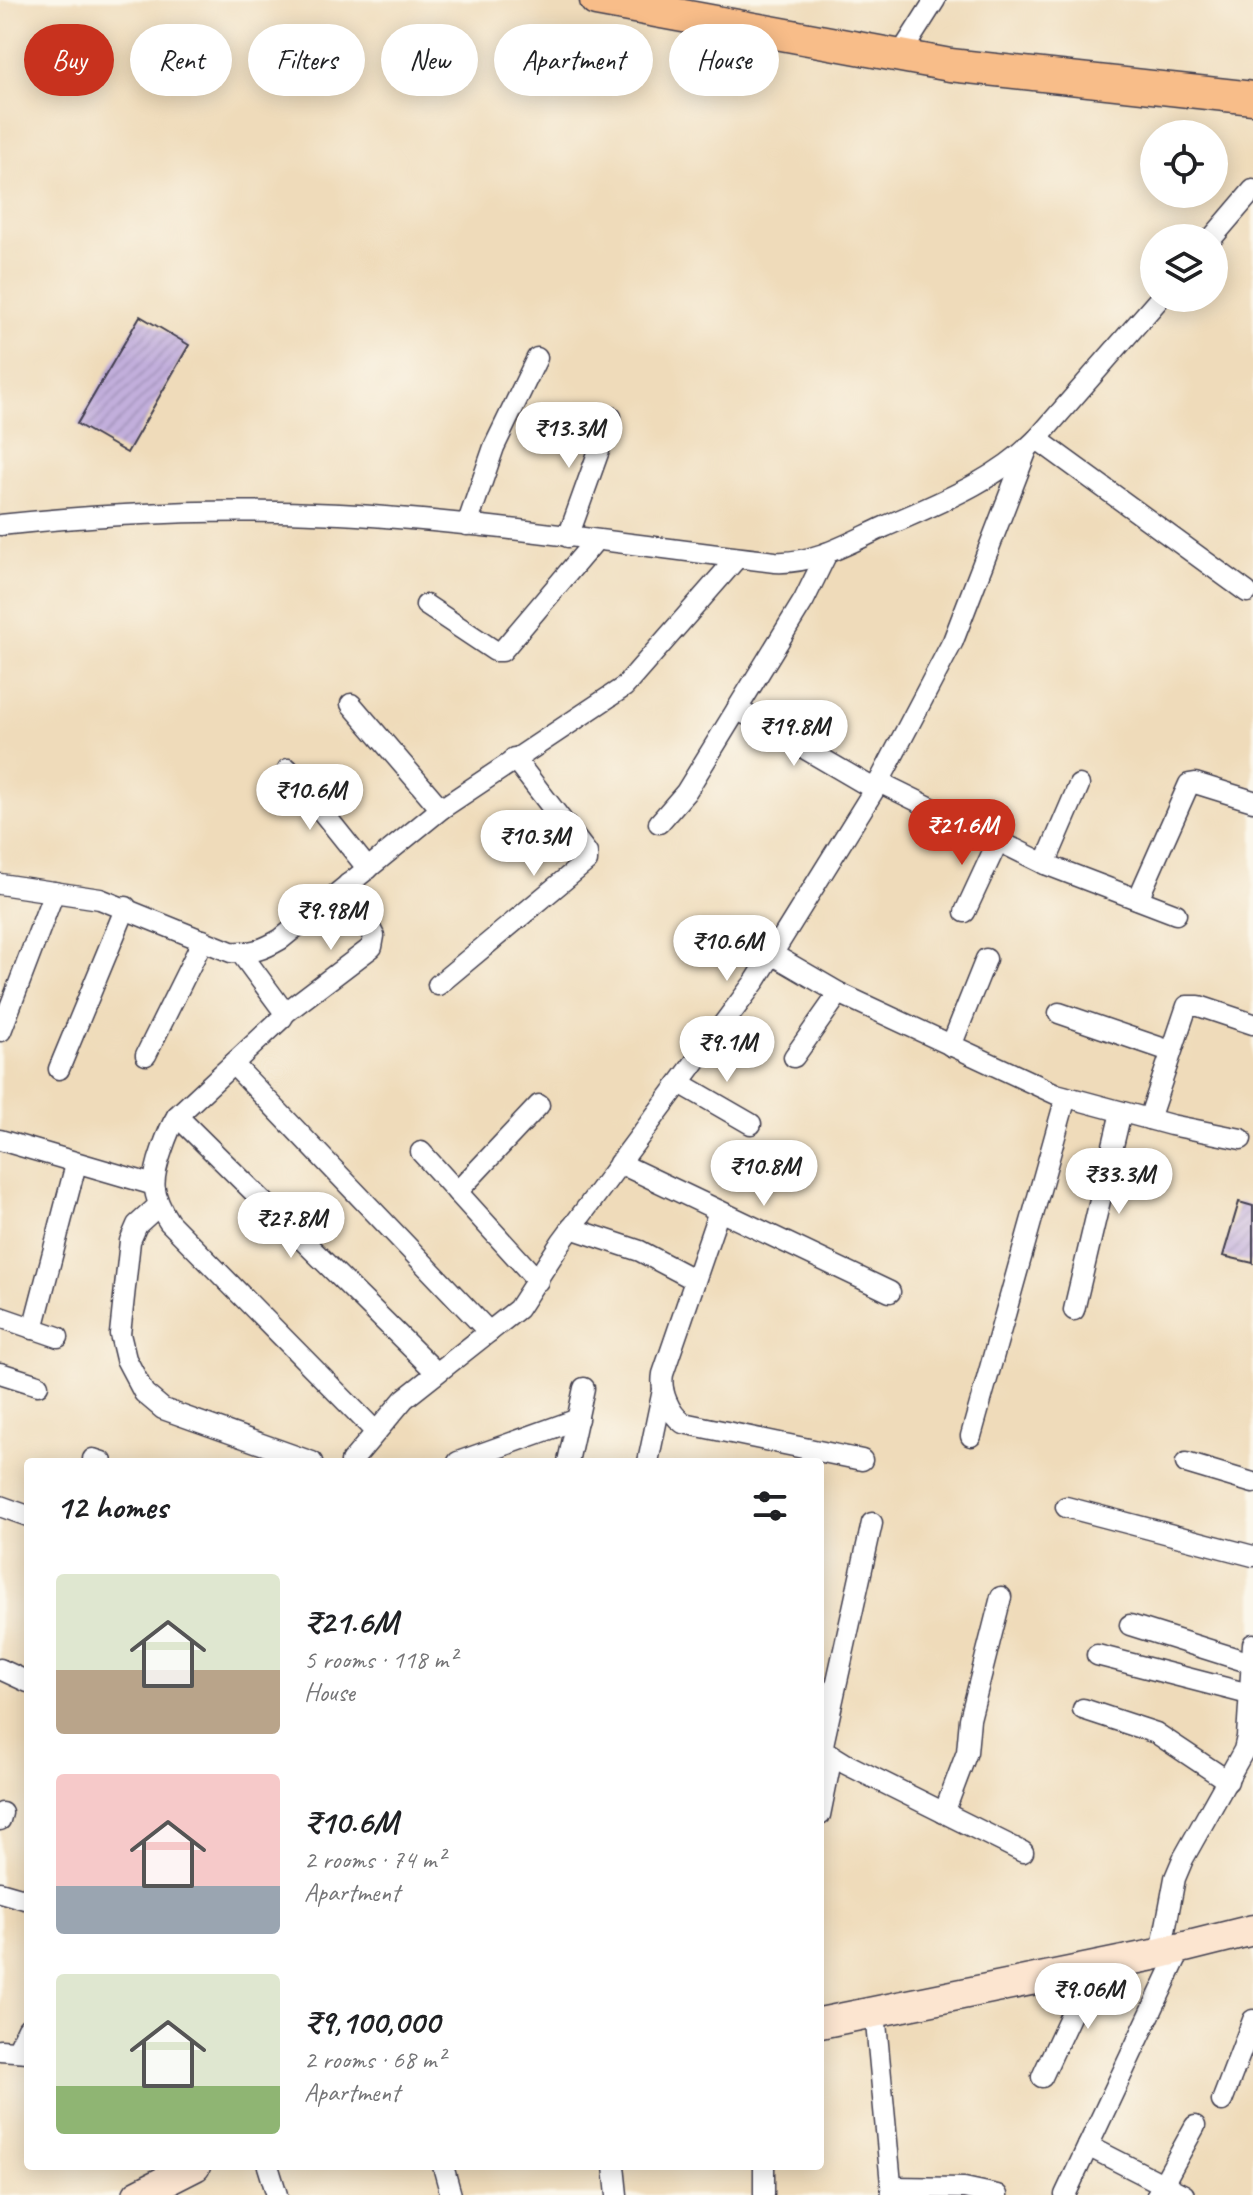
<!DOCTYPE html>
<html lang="en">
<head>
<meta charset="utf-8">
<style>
  :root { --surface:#fff; --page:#f6f6f6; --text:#202124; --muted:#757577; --accent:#c8321e }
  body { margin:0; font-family:Caveat,sans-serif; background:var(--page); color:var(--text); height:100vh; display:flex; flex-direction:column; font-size:30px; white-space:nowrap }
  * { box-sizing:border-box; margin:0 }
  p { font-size:26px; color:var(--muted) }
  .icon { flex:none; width:44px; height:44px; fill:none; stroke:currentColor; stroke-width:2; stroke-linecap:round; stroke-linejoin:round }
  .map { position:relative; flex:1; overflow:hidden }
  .details { position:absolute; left:24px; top:1458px; width:800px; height:712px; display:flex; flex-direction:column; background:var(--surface); border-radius:8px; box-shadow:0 4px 20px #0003 }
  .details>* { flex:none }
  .hud { position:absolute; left:24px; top:24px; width:800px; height:72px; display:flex; gap:16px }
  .fabs { position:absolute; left:1140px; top:120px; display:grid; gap:16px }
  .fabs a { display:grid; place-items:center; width:88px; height:88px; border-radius:50%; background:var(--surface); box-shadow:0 4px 20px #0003; font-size:40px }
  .price { position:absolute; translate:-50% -68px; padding:0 18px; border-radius:28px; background:#fff; color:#222; font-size:26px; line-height:52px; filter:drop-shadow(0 2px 4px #0008) }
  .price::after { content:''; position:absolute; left:50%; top:48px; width:24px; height:18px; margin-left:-12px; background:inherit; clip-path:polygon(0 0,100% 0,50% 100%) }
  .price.on { background:var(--accent); color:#fff }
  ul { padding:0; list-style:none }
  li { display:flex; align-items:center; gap:24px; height:200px; padding:0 32px }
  li span { display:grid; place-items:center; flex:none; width:224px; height:160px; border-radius:8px; color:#555 }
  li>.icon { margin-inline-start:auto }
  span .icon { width:96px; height:96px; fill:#fffc; stroke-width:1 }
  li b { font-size:34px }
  h2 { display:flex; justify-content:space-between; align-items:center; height:96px; padding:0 32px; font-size:34px }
  .chip { padding:0 28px; border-radius:36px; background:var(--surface); box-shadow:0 4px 20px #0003; font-size:28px; line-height:72px }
  .chip.on { background:var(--accent); color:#fff }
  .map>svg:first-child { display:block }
</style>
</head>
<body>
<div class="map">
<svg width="1253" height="2195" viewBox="0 0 1253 2195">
  <defs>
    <pattern id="building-hatch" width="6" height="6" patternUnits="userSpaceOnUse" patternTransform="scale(2)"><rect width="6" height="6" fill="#c2afdc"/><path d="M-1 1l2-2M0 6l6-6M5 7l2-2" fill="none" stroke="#a696be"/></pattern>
  </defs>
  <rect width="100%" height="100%" fill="#fbf7ec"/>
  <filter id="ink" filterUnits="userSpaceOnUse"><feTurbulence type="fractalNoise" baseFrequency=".0125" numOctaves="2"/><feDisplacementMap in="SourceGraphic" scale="16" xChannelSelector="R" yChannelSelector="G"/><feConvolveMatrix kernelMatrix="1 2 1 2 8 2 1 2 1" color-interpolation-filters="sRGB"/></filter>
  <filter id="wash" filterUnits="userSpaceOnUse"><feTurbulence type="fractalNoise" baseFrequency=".006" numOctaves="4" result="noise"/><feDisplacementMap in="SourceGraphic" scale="32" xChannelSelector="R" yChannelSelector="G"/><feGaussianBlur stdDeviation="1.8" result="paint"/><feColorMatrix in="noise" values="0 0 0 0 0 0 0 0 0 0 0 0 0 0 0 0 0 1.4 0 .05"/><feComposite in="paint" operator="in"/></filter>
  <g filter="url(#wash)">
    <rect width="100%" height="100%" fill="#efdbba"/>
    <g id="blocks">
      <g fill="url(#building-hatch)">
        <polygon points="140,316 189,345 127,453 77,424"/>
        <polygon points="1239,1202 1253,1206 1253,1263 1223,1256"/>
      </g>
    </g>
  </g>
  <g filter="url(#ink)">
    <use href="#blocks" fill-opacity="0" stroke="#413e4e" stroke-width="2"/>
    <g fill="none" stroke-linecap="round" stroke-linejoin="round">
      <g stroke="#413e4e" stroke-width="23">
        <g id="street">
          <polyline points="900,55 935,0"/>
          <polyline points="1212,238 1253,190"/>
          <polyline points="1037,439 1247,592"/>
          <path d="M0,525c113,-12 226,-17 340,-11 145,8 290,31 435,48 39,2 74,-19 109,-35 54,-24 110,-45 153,-88l123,-141"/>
          <polyline points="467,525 494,447 537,358"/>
          <polyline points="568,537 611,417"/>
          <polyline points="426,605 495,651 502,651 595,541"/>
          <polyline points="351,704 441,809"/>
          <polyline points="737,709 874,789"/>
          <polyline points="288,769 368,869"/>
          <polyline points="879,782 1045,864 1176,914"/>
          <polyline points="659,823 686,792 804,600 827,553"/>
          <polyline points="1045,864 1079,785"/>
          <path d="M0,884l100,15 131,53c21,2 33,-3 50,-13l160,-130 183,-122 113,-129"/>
          <polyline points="1138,899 1189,784 1195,783 1253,801"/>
          <polyline points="965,912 998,841"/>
          <path d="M240,952l45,61 -3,5 -105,98c-7,11 -11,22 -15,34 -11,31 -11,44 7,72l207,210"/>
          <polyline points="772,954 839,993 1056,1094 1171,1125 1241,1139"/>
          <polyline points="438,985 587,861 587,853 514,758"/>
          <polyline points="285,1013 372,947 374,936 348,884"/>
          <polyline points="1059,1013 1170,1051"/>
          <polyline points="1,1031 54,892"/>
          <polyline points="951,1046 986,959"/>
          <polyline points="146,1055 203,940"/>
          <polyline points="794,1057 839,993"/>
          <polyline points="233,1064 489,1332"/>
          <polyline points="59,1069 126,907"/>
          <polyline points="680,1083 751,1124"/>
          <polyline points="177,1116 436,1372"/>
          <polyline points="1149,1119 1187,1006 1199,1006 1253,1024"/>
          <polyline points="0,1140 154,1185"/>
          <polyline points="421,1152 538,1281"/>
          <polyline points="619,1163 890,1292"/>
          <polyline points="457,1192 539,1105"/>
          <polyline points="159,1205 137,1225 130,1241 120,1334 126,1359 144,1393 163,1409 312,1462"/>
          <path d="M719,1211l-56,163c-3,17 6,39 20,49l179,37"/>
          <polyline points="571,1228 640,1251 695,1280"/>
          <polyline points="1074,1310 1121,1112"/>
          <polyline points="0,1317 58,1337"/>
          <polyline points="33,1329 76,1164"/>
          <polyline points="0,1373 38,1385"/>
          <polyline points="971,1436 1066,1097"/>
          <polyline points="93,1459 102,1462"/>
          <polyline points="351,1462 404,1399 518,1309 562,1241 756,980 879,782 953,641 1026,452"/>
          <polyline points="458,1462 578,1419"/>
          <polyline points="568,1462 584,1388"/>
          <polyline points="648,1462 663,1390"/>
          <polyline points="1186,1463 1253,1483"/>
          <polyline points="0,1506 28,1516"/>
          <polyline points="1066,1507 1253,1556"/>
          <polyline points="1130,1625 1251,1663"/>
          <polyline points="1097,1655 1249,1694"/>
          <polyline points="0,1669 28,1682"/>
          <polyline points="1083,1709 1156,1733 1228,1781"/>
          <polyline points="820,1748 846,1764 1023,1852"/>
          <polyline points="822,1749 872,1523"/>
          <polyline points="944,1813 967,1752 970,1719 1001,1597"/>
          <polyline points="820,1815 832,1756"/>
          <polyline points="0,1820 2,1813"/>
          <polyline points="0,1892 28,1900"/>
          <polyline points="1161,1953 1175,1878 1183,1859 1244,1750 1247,1737 1253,1644"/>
          <polyline points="875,2012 892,2195"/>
          <polyline points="0,2050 28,2052"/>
          <polyline points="17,2051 28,2028"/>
          <polyline points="1042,2077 1093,1967"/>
          <polyline points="1222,2101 1253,2020"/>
          <polyline points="1088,2146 1184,2195"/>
          <polyline points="268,2166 277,2195"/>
          <polyline points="443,2166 451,2195"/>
          <polyline points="614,2166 617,2195"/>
          <polyline points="892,2187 964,2188 997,2195"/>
          <polyline points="764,2195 764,2166"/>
          <polyline points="1065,2195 1182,1946"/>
          <polyline points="1157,2195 1195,2126"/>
        </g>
      </g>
      <g stroke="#413e4e" stroke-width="33">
        <g id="secondary">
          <polyline points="820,2023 1153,1955 1253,1930"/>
          <polyline points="138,2195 195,2166"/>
        </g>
      </g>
      <g stroke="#413e4e" stroke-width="35">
        <polyline id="primary" points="596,0 950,65 1253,98"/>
      </g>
      <use href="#street" stroke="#fff" stroke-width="20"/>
      <use href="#secondary" stroke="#fce5d0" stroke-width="30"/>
      <use href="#primary" stroke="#f8bd89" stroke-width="32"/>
    </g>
  </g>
</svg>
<div class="fabs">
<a><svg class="icon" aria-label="locate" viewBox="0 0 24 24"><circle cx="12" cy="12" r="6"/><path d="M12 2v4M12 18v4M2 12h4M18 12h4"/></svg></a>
<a><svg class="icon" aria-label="layers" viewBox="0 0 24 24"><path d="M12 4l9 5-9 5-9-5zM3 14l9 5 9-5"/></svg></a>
</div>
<b class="price" style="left:569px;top:470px">₹13.3M</b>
<b class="price" style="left:794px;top:768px">₹19.8M</b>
<b class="price" style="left:310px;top:832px">₹10.6M</b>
<b class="price on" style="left:962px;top:867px">₹21.6M</b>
<b class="price" style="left:534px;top:878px">₹10.3M</b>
<b class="price" style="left:331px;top:952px">₹9.98M</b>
<b class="price" style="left:727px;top:983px">₹10.6M</b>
<b class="price" style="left:727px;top:1084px">₹9.1M</b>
<b class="price" style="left:764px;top:1208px">₹10.8M</b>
<b class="price" style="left:1119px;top:1216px">₹33.3M</b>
<b class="price" style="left:291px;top:1260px">₹27.8M</b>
<b class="price" style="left:1088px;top:2031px">₹9.06M</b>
<div class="hud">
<a class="chip on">Buy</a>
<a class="chip">Rent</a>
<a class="chip">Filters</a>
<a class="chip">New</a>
<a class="chip">Apartment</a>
<a class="chip">House</a>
</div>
<section class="details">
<h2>12 homes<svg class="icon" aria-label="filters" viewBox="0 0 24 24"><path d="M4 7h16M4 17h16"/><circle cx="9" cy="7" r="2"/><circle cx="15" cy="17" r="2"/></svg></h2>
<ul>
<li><span style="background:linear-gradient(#dfe7d0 60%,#b9a48a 0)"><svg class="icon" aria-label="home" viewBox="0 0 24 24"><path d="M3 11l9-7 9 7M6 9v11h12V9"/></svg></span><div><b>₹21.6M</b><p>5 rooms · 118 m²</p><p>House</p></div></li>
<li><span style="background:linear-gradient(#f6c9c9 70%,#9aa5b1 0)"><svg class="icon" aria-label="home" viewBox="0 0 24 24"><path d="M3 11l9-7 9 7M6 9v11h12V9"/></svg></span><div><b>₹10.6M</b><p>2 rooms · 74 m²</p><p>Apartment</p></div></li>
<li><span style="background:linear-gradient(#dfe7d0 70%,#8fb573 0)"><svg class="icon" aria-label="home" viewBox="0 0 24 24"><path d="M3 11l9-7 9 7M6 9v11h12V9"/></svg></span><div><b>₹9,100,000</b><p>2 rooms · 68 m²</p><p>Apartment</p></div></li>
</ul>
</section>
</div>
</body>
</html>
